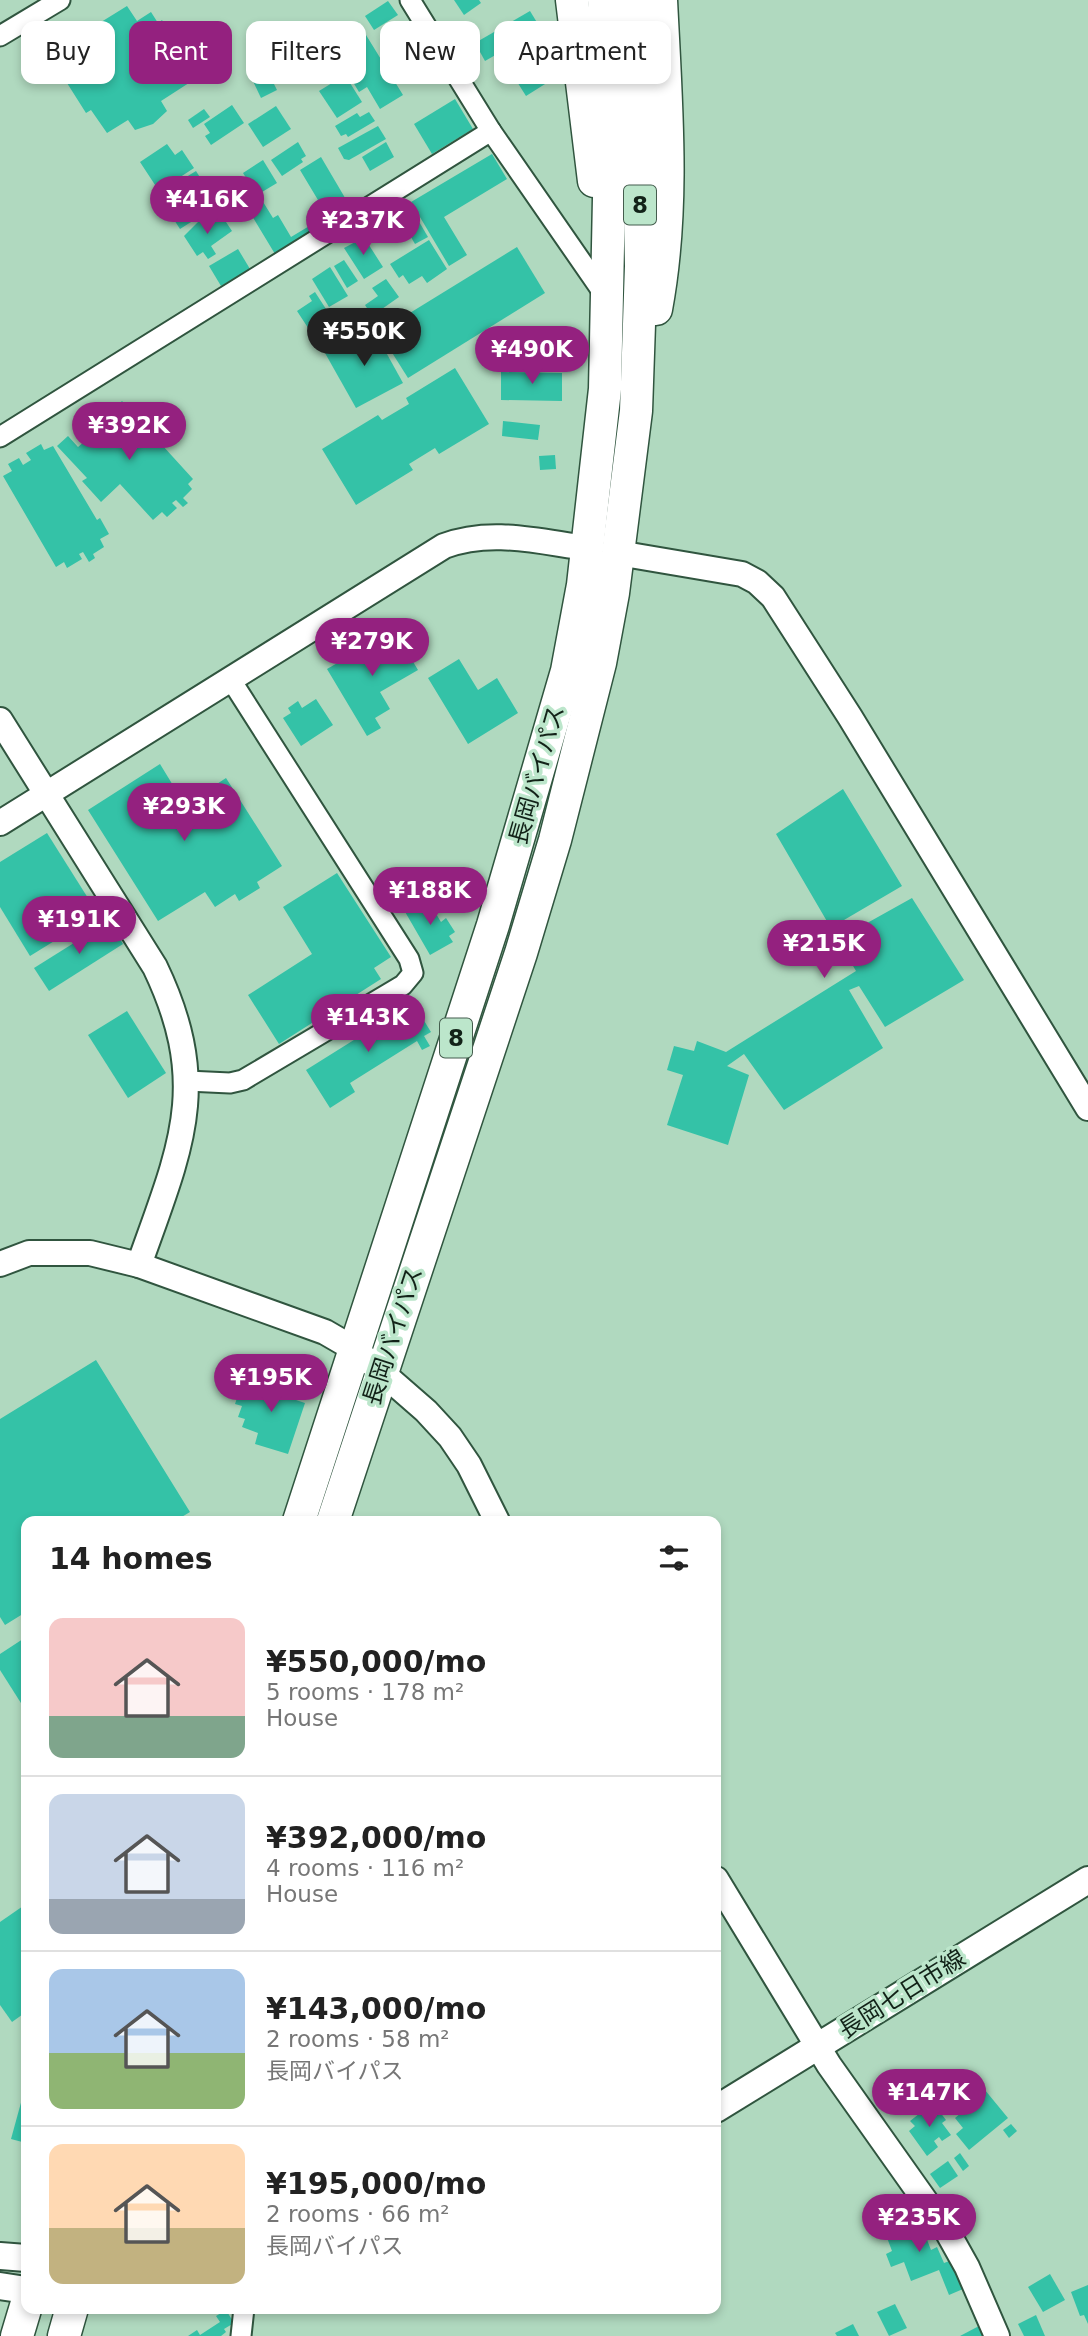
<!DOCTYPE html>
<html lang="en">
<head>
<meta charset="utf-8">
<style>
  :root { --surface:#fff; --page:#f2f2f2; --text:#222; --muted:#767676; --line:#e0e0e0; --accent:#94217f }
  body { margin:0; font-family:"DejaVu Sans","Noto Sans JP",sans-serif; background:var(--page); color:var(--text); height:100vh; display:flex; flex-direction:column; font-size:26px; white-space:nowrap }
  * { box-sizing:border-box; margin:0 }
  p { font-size:23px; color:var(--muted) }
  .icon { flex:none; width:38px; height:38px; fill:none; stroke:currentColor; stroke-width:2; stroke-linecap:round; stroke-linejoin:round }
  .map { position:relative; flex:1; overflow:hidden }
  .sheet { position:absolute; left:21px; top:1516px; width:700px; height:798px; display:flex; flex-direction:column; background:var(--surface); border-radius:14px; box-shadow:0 4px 10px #0003 }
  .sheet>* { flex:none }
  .top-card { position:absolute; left:21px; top:21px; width:700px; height:63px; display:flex; gap:14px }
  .price { position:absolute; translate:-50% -60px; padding:0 16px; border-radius:24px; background:var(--accent); color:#fff; font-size:23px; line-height:46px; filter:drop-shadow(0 2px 4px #0008) }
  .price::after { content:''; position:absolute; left:50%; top:42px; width:21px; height:16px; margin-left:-10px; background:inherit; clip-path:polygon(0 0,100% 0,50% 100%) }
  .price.active { background:#222; color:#fff }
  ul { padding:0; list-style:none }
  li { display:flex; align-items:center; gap:21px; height:175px; padding:0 28px }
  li+li { border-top:2px solid var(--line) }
  li span { display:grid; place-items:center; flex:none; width:196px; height:140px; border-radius:14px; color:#555 }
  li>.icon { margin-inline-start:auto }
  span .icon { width:84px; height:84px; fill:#fffc; stroke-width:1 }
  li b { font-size:30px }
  h2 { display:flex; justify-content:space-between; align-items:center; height:84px; padding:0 28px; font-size:30px }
  .pill { padding:0 24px; border-radius:14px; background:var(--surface); box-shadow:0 4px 10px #0003; font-size:24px; line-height:63px }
  .pill.active { background:var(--accent); color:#fff }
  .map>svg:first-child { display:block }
</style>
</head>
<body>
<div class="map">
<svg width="1088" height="2336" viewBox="0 0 1088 2336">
  <rect width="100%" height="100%" fill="#b0d9bf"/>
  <g fill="#34c2a7">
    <polygon points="454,0 479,0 481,3 464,15"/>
    <polygon points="388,1 398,15 374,30 365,16"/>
    <polygon points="127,6 137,21 151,12 158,23 162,20 181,50 174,54 192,81 161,101 167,111 153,124 135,130 128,120 107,133 91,110 86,113 67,83 70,81 60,66 79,54 72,40"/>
    <polygon points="530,11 541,29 485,61 475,43"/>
    <polygon points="358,22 403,95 380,109 367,87 359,92 342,64 348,61 334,38"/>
    <polygon points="549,36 556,49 550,52 557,62 547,69 553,79 526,96 509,69 534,53 531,48"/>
    <polygon points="321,38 337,62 308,81 295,61 298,59 296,55"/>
    <polygon points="516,51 520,57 507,66 503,60"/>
    <polygon points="269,74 277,90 261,98 253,81"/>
    <polygon points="345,75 362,102 337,118 319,91"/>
    <polygon points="455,99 473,129 432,154 414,124"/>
    <polygon points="232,105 244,123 211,145 205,136 210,133 204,124"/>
    <polygon points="276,106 291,129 263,147 248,124"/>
    <polygon points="204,109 210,117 193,128 188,120"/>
    <polygon points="369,112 375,121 348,137 346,134 341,136 335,126 357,113 360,117"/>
    <polygon points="378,126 386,139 349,160 344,159 338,148"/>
    <polygon points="298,142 306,156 301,159 303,162 282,176 271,160"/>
    <polygon points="386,142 394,157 370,171 362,157"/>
    <polygon points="167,144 175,155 182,150 194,168 159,191 140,162"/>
    <polygon points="492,154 507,179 444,217 467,255 449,266 411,202"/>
    <polygon points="321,157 351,208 275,254 246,206 260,197 273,218 278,215 291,237 311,225 306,217 318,209 314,203 318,200 300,170"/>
    <polygon points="263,160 277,183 257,195 243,173"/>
    <polygon points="196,171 211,195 204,200 210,210 180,229 169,212 182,202 178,195 184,192 178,182"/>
    <polygon points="411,208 428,237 415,244 398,215"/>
    <polygon points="215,215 218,219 222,216 232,231 211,246 216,254 208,259 203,252 197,256 184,236 200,220 203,224"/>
    <polygon points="360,231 383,267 364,279 344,248 359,240 355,234"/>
    <polygon points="429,240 447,269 427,283 422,276 409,284 403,275 399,278 390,264"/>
    <polygon points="517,247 545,293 408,378 379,332"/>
    <polygon points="238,249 250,269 221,286 209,266"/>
    <polygon points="344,260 358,281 347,288 334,266"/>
    <polygon points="330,267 348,296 329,307 312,279"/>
    <polygon points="386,279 399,297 372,316 365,305 378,296 372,288"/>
    <polygon points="315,292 337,326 316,340 297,311 312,301 309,296"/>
    <polygon points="372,327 403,383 356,408 325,353"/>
    <polygon points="455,368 489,424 439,454 435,448 409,464 413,470 356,505 322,449 378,415 382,420 409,404 406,398"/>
    <polygon points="501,372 562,373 562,401 501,400"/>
    <polygon points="122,401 193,479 188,484 192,489 183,498 188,503 183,507 176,500 172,503 177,508 167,517 162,512 153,520 120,484 101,502 82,481 87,478 57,446 68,436 78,447 85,441 78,433 87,425 89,427 107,406 112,411"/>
    <polygon points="503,421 540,425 538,440 502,436"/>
    <polygon points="41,444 44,450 53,446 97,520 100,518 109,534 100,539 104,547 93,554 95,558 89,562 83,552 79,554 82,559 67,568 64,562 56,567 3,476 12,471 8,464 19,458 23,465 31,460 26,453"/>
    <polygon points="555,455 556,469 540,470 539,456"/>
    <polygon points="394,630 418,670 380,692 390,709 375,718 381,728 367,736 327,669"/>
    <polygon points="459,659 478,690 497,678 518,713 468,744 428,678"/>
    <polygon points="316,699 333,725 301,746 283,718 291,713 288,708 298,701 302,708"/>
    <polygon points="160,764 185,805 226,778 282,866 257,882 260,888 239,901 235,894 215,907 205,892 158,921 88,810"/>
    <polygon points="843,789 902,886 844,920 851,932 912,898 964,980 885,1027 859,986 849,990 883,1048 784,1110 744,1054 727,1066 749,1075 728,1145 667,1125 683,1075 667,1070 674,1046 694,1051 697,1041 726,1052 856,971 776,834"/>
    <polygon points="47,833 98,914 30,956 0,907 0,862"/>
    <polygon points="337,873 391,957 374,968 381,979 279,1044 248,995 312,954 283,907"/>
    <polygon points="429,902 441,922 446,918 455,932 449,936 453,942 430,955 404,910 415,903 419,909"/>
    <polygon points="109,921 123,944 49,991 34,968"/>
    <polygon points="413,1003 431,1032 424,1036 430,1046 422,1050 417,1041 350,1083 355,1092 330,1108 306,1070"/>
    <polygon points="127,1011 166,1073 128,1098 88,1035"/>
    <polygon points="96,1360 190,1512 175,1521 26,1521 26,1612 5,1625 0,1617 0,1419"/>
    <polygon points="256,1377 296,1391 293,1399 305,1403 288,1454 255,1444 258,1433 242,1427 245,1419 238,1417 242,1406 235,1404 239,1392 250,1395"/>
    <polygon points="26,1637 26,1711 0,1670 0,1654"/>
    <polygon points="26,1904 26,2012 12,2022 0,2005 0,1922"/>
    <polygon points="980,2084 1008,2118 969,2150 956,2134 963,2128 955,2118 973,2103 967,2096"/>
    <polygon points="25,2088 26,2088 26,2143 11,2139"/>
    <polygon points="933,2103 946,2120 942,2123 951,2135 942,2141 939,2137 934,2141 938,2147 927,2156 909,2131 915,2126 910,2121"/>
    <polygon points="1011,2124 1017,2131 1009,2138 1003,2130"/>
    <polygon points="960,2153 969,2166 963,2171 954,2158"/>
    <polygon points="948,2161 958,2176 940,2188 930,2174"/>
    <polygon points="904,2219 908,2229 923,2223 925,2228 930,2226 933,2235 926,2237 931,2250 937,2247 944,2263 952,2260 963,2289 949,2295 939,2270 911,2281 904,2262 891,2267 886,2254 892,2251 883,2227"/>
    <polygon points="1050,2274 1065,2300 1043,2312 1028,2287"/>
    <polygon points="1088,2285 1088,2324 1084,2315 1080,2316 1071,2292"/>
    <polygon points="895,2304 907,2328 889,2336 877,2312"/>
    <polygon points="226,2310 234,2323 224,2329 226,2332 221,2336 188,2336 197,2330 200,2335 220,2322 216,2316"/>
    <polygon points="1036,2315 1045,2336 1024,2336 1018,2324"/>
    <polygon points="853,2324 859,2336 837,2336 835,2333"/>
    <polygon points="979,2326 984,2336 960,2336"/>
  </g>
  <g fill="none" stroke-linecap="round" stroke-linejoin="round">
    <g stroke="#30553f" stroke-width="23">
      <g id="minor">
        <polyline points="410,0 491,131 606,297"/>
        <polyline points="0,36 60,0"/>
        <polyline points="0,437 491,131"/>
        <polyline points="187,1081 230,1083 243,1080 403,985 413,973 409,959 231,680"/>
        <polyline points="241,2336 244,2308"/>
      </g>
    </g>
    <g stroke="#30553f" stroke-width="28">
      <g id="tertiary">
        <polyline points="618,553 742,574 757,582 773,597 850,717 1088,1108"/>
        <path d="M0,720l155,247c57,119 25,182 -16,298"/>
        <path d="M0,823l444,-277c47,-18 96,-4 144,2"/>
        <polyline points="0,1264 29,1253 90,1253 139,1265 325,1332 356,1350 426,1411 450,1437 469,1465 497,1521"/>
        <polyline points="716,1879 829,2065 948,2233 967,2267 997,2336"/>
      </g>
    </g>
    <g stroke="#30553f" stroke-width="30">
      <g id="secondary">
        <polyline points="716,2109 1088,1880"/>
        <polyline points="0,2256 26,2258"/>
        <polyline points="0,2286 26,2290"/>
      </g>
    </g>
    <g stroke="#30553f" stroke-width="35">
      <g id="trunk">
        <polyline points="572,0 594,181"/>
        <path d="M656,309c19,-102 10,-206 5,-309"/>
        <polyline points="299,1521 493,925 567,671 583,585 605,389 611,103 604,0"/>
        <polyline points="333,1521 521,953 555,840 600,663 613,593 636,411 641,266 638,111 630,0"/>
        <polyline points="17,2336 26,2306"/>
        <polyline points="64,2336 72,2308"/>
      </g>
    </g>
    <use href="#minor" stroke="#fff" stroke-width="19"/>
    <use href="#tertiary" stroke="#fff" stroke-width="24"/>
    <use href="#secondary" stroke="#fff" stroke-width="26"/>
    <use href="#trunk" stroke="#fff" stroke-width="32"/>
  </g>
  <g text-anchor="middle" stroke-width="7" stroke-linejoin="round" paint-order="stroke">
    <g fill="#bce6cb" stroke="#455d4e" stroke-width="2">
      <rect x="624" y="185.5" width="32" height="39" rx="5"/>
      <rect x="440" y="1018.5" width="32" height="39" rx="5"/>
    </g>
    <g font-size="23" font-weight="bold" fill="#122218">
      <text x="640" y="213">8</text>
      <text x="456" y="1046">8</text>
    </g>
    <g font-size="24" fill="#122218" stroke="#bce6cb">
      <text transform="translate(537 775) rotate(-74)" y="8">長岡バイパス</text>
      <text transform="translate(393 1336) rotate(-72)" y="8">長岡バイパス</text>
      <text transform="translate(902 1994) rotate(-32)" y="8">長岡七日市線</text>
    </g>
  </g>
</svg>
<b class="price" style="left:207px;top:236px">¥416K</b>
<b class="price" style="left:363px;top:257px">¥237K</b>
<b class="price active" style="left:364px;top:368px">¥550K</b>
<b class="price" style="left:532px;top:386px">¥490K</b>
<b class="price" style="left:129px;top:462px">¥392K</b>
<b class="price" style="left:372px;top:678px">¥279K</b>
<b class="price" style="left:184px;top:843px">¥293K</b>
<b class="price" style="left:430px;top:927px">¥188K</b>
<b class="price" style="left:79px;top:956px">¥191K</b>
<b class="price" style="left:824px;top:980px">¥215K</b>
<b class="price" style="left:368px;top:1054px">¥143K</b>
<b class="price" style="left:271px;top:1414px">¥195K</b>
<b class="price" style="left:929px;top:2129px">¥147K</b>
<b class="price" style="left:919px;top:2254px">¥235K</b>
<div class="top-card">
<a class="pill">Buy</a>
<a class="pill active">Rent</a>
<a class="pill">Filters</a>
<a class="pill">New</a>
<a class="pill">Apartment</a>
</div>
<section class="sheet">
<h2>14 homes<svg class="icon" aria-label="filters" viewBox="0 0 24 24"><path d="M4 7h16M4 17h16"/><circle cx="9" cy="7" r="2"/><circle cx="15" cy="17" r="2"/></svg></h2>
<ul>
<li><span style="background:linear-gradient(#f6c9c9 70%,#7fa58c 0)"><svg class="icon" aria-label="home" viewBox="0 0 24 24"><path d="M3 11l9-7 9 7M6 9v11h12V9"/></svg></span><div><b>¥550,000/mo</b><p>5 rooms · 178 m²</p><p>House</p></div></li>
<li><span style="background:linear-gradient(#c9d6e8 75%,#9aa5b1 0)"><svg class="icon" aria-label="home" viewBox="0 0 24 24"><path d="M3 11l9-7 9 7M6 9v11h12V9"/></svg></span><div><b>¥392,000/mo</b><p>4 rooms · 116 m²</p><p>House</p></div></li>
<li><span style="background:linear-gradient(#a9c7e8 60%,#8fb573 0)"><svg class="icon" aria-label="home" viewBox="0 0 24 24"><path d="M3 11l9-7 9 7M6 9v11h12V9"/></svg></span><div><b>¥143,000/mo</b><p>2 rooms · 58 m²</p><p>長岡バイパス</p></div></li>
<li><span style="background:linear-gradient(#ffd9b3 60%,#c2b280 0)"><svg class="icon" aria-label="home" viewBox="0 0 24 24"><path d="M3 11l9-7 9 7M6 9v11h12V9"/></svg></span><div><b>¥195,000/mo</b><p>2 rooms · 66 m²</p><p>長岡バイパス</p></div></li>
</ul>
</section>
</div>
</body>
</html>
